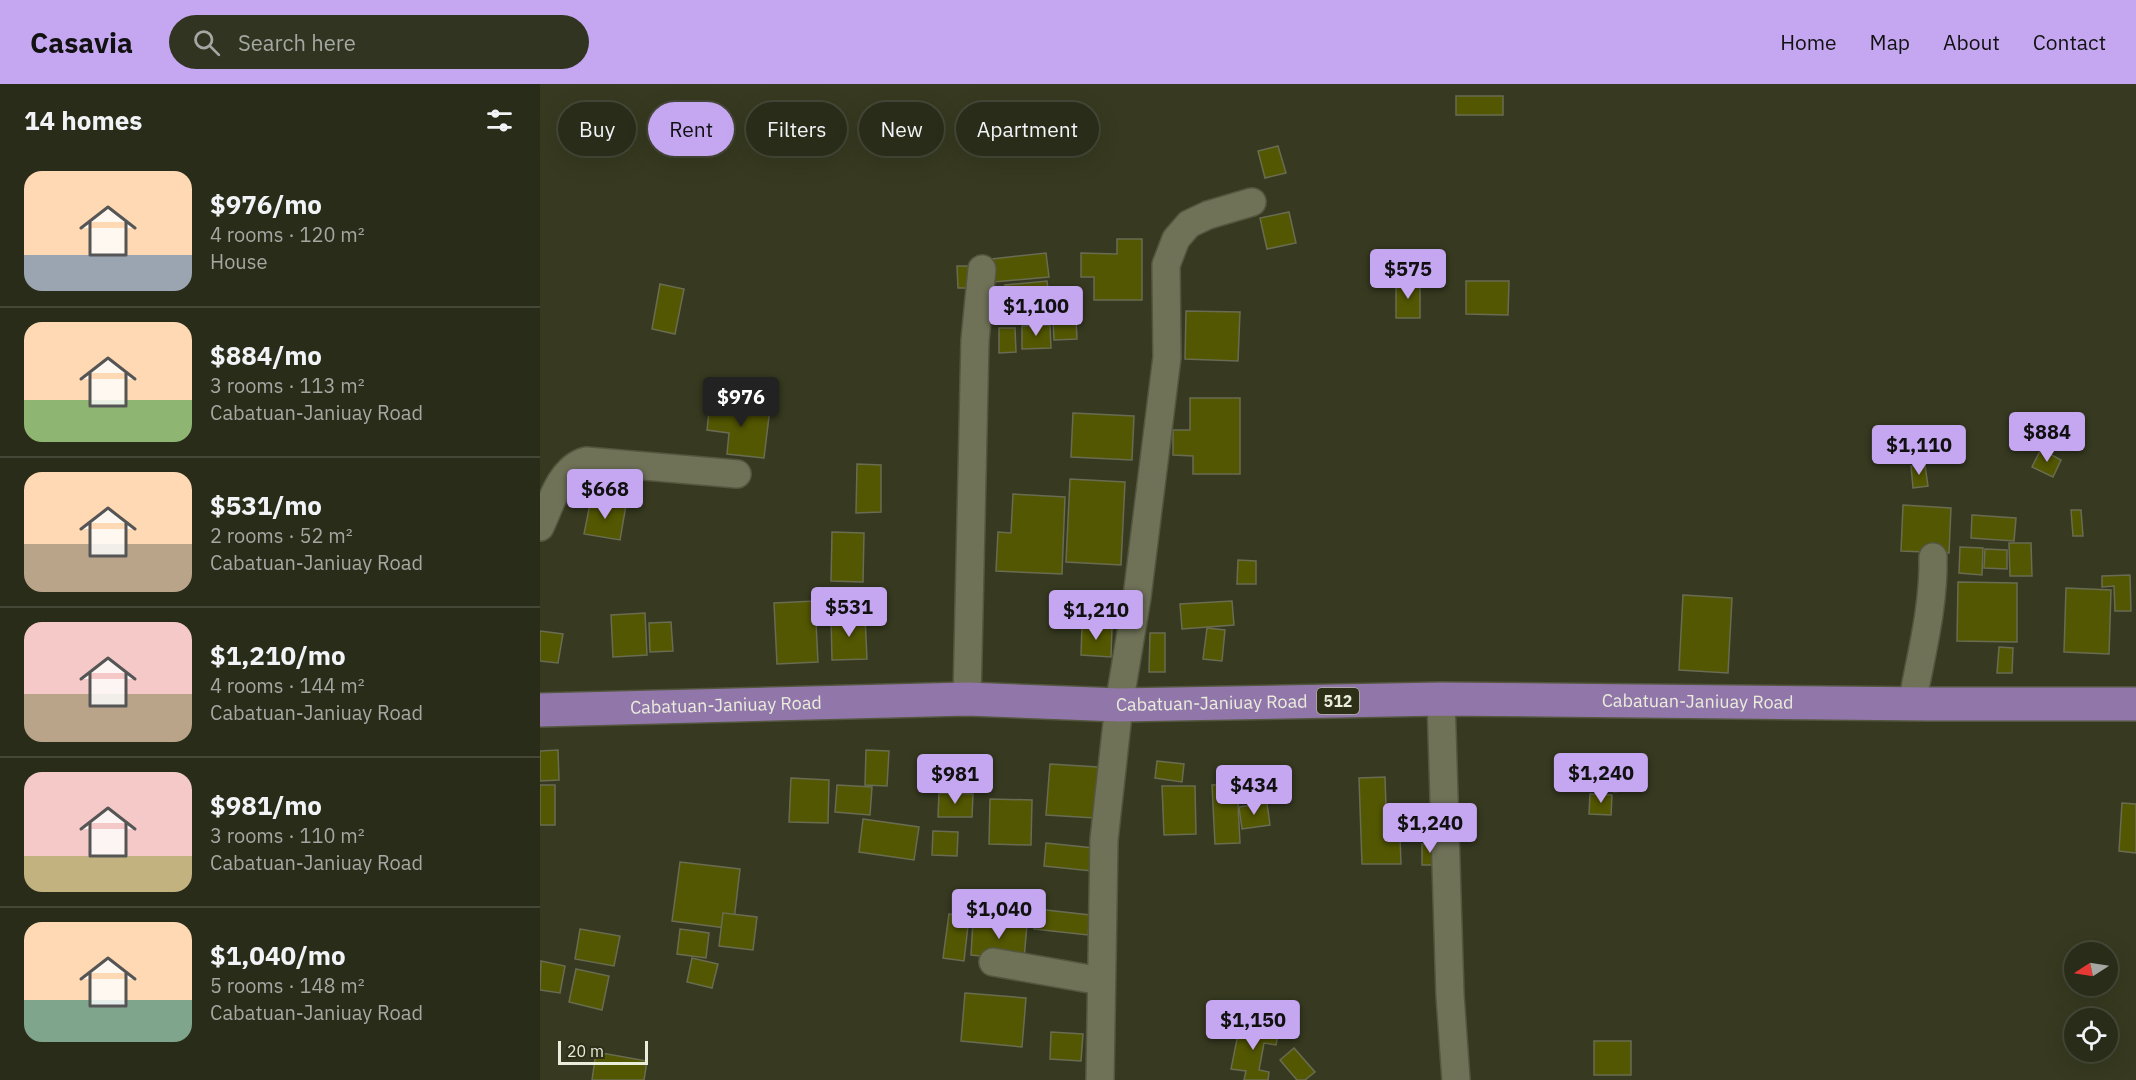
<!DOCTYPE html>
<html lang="en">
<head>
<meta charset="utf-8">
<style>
  :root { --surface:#292c18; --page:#313421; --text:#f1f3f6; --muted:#a5a7a2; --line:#454837; --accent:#c5a7f1 }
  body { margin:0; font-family:"IBM Plex Sans",sans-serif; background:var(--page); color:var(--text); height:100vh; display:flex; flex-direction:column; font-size:22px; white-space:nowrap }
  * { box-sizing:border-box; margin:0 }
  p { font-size:20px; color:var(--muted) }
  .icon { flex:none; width:33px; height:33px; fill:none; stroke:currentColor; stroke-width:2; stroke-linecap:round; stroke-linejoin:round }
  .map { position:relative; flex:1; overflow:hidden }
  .drawer { display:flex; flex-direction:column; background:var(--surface); width:540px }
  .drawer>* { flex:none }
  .top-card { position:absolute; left:18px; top:18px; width:570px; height:54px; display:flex; gap:12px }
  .needle { width:39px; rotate:258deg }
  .tools { position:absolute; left:1524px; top:858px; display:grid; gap:12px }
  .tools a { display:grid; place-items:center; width:54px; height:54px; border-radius:50%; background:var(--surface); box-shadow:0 6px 24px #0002,0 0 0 2px var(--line); font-size:30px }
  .scale { position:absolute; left:18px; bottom:15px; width:90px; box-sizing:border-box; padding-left:6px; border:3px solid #eaecdc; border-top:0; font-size:16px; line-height:21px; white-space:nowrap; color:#eaecdc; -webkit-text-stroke:4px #2d2f16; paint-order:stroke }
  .price { position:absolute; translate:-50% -51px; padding:0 14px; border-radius:6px; background:var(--accent); color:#111; font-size:20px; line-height:39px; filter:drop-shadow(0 2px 3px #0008) }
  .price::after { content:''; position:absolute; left:50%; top:36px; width:18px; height:14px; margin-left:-9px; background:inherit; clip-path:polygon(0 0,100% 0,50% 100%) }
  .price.active { background:#222; color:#fff }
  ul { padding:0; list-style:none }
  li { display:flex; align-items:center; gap:18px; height:150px; padding:0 24px }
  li+li { border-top:2px solid var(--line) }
  li span { display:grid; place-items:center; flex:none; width:168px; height:120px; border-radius:18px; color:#555 }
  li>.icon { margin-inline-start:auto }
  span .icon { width:72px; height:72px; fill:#fffc; stroke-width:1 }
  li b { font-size:26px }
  h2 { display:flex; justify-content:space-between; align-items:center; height:72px; padding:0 24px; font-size:26px }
  .chip { padding:0 21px; border-radius:27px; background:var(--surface); box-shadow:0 6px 24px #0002,0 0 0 2px var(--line); font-size:21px; line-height:54px }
  .chip.active { background:var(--accent); color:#111 }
  header { display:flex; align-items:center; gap:36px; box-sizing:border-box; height:84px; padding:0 30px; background:var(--accent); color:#111 }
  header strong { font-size:28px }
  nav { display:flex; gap:33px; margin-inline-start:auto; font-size:21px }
  .search { width:420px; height:54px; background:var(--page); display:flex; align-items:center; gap:15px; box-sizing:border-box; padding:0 21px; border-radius:33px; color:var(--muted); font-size:22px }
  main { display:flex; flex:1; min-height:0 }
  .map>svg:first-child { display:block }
</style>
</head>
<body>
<header>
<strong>Casavia</strong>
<div class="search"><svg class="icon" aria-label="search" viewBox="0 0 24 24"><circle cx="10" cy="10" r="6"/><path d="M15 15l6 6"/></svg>Search here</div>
<nav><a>Home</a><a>Map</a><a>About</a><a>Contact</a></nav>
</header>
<main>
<section class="drawer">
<h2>14 homes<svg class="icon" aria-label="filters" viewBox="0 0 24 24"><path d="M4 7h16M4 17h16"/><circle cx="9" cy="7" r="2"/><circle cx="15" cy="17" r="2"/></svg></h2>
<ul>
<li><span style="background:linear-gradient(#ffd9b3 70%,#9aa5b1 0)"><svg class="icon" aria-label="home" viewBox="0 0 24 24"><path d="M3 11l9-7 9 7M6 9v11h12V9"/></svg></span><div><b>$976/mo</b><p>4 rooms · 120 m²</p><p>House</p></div></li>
<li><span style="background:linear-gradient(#ffd9b3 65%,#8fb573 0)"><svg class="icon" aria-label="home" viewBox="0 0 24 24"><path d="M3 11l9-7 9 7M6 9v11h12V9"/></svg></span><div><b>$884/mo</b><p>3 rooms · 113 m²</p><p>Cabatuan-Janiuay Road</p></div></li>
<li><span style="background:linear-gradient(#ffd9b3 60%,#b9a48a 0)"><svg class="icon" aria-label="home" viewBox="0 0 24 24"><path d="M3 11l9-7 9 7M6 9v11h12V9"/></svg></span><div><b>$531/mo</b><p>2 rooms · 52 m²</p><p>Cabatuan-Janiuay Road</p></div></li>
<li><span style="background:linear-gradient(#f6c9c9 60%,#b9a48a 0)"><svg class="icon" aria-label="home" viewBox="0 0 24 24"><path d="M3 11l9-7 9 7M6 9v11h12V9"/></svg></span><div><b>$1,210/mo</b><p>4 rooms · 144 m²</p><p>Cabatuan-Janiuay Road</p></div></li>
<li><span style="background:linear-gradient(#f6c9c9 70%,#c2b280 0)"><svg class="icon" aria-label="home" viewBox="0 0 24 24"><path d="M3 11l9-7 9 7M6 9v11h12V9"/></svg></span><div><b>$981/mo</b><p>3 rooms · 110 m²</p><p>Cabatuan-Janiuay Road</p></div></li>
<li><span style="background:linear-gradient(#ffd9b3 65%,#7fa58c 0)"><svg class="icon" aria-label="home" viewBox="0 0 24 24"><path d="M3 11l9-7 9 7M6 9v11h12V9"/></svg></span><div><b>$1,040/mo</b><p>5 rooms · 148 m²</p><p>Cabatuan-Janiuay Road</p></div></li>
</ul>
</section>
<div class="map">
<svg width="1596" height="996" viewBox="0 0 1596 996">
  <rect width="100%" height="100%" fill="#373a20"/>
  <g fill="#535701" stroke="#696c51" stroke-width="1.5">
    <rect x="916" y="12" width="47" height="19"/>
    <polygon points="738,62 746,89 725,94 718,67"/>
    <polygon points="749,128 756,159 727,165 720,134"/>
    <polygon points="577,155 602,155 602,216 554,216 554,193 541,193 541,169 577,170"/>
    <polygon points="506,169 509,193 453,198 452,175"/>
    <polygon points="417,182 431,182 431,204 418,204"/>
    <polygon points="507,197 508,205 534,203 536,228 468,235 465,201"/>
    <rect x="856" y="197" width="24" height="37"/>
    <polygon points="926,197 969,197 968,231 926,230"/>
    <polygon points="120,200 144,205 135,250 112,245"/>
    <polygon points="646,227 700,228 698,277 645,275"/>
    <polygon points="536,235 537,255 514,256 513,236"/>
    <polygon points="510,241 511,264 482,265 482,242"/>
    <polygon points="459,244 475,244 476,268 459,269"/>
    <polygon points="650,314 700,314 700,390 653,390 653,372 633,371 633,346 650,346"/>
    <polygon points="170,318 230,324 224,374 187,370 189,349 167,346"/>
    <polygon points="533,329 594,332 592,376 531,373"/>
    <polygon points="1501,365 1521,376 1513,393 1492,383"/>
    <polygon points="317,380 341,381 341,428 316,429"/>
    <polygon points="1385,381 1388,402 1373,404 1371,382"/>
    <polygon points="530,395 585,398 581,481 526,478"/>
    <polygon points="473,410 525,413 522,490 456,487 458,448 471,449"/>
    <polygon points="51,415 86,421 80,456 44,450"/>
    <polygon points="1363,421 1411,424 1409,469 1361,467"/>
    <polygon points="1531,426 1541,426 1543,452 1533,452"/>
    <polygon points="1432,431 1476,434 1474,457 1431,454"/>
    <polygon points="292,448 324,449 323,498 291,497"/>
    <polygon points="1469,459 1491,459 1492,492 1470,492"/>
    <polygon points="1420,463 1443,464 1442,491 1419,489"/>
    <polygon points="1445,465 1467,466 1467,485 1444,484"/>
    <polygon points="698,476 716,477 716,500 697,500"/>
    <polygon points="1590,491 1591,527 1575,527 1574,502 1562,503 1562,492"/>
    <polygon points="1418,498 1477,499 1477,558 1417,557"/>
    <polygon points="1526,504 1571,506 1569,570 1524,568"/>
    <polygon points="335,505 336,530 293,531 293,506"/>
    <polygon points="1143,511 1192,514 1188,589 1139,586"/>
    <polygon points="275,517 278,578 237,580 234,519"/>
    <polygon points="692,517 694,541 642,545 640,520"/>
    <polygon points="105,529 107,571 73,573 71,531"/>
    <polygon points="325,532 327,575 292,576 291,533"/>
    <polygon points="131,538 133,567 110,568 109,539"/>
    <polygon points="542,541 572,543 571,573 541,571"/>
    <polygon points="667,544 685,546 682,577 663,575"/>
    <polygon points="0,547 23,550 18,579 0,577"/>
    <polygon points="610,549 625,549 625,588 609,588"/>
    <polygon points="1459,563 1473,564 1472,589 1457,589"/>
    <polygon points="18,666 19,696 0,697 0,667"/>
    <polygon points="326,666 349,667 347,702 325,701"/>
    <polygon points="1085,672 1091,706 1074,708 1069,674"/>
    <polygon points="617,677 644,680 642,698 615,694"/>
    <polygon points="510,680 558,683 555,734 506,731"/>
    <polygon points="845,693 847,754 860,754 861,780 822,780 819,694"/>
    <polygon points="251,694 289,696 288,739 249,738"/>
    <polygon points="697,700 700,759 675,760 672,701"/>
    <rect x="0" y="701" width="15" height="40"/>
    <polygon points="297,701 332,703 330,731 295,728"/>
    <polygon points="622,702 655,702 656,750 624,751"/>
    <polygon points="399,709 433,710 432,733 398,733"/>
    <polygon points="1050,710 1072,711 1071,731 1049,730"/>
    <polygon points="450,715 492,716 491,761 449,760"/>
    <polygon points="727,719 730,741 702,745 699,723"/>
    <polygon points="1582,719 1596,720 1596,769 1579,767"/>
    <polygon points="323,735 379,743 374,776 319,768"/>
    <polygon points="393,747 418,748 417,772 392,771"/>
    <polygon points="506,759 554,764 552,787 504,782"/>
    <rect x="882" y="760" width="15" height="21"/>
    <polygon points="140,778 200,785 193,845 132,837"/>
    <polygon points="497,825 550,831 548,851 494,845"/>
    <polygon points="183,829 217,833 213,866 179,862"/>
    <polygon points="409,830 429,833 424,877 403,874"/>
    <polygon points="433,836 487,840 484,876 431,871"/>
    <polygon points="40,845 80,852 74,882 35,875"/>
    <polygon points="140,845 169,849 166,874 137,870"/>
    <polygon points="152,874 178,880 172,904 147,898"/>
    <polygon points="1,877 25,882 20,909 0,906"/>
    <polygon points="36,885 69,892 62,926 29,918"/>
    <polygon points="425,909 486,914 482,963 421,957"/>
    <polygon points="715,941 739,946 736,961 724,959 719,986 729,988 728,996 704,996 706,987 691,985 699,945 714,947"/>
    <polygon points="511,948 543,950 541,977 510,975"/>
    <rect x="1054" y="957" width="37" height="34"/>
    <polygon points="754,964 775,988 765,996 757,996 740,976"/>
    <polygon points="56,968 107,977 104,996 52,996"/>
  </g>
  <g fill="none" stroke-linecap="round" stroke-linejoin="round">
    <g stroke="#54563f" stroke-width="30">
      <g id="street">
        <path d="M0,443c11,-23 20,-59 46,-66l151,13"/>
        <polyline points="427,615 435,256 442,185"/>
        <polyline points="901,615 910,911 916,996"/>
        <path d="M1372,620c9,-49 22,-97 21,-147"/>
        <polyline points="453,878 561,897"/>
        <polyline points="560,996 564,756 579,621 597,513 627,273 626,181 636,155 649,140 668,131 712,118"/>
      </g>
    </g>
    <g stroke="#54563f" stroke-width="36">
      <g id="primary">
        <path id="s1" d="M0,626l427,-11 152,6 322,-6 487,5h208"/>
      </g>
    </g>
    <use href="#street" stroke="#6f7257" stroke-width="27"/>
    <use href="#primary" stroke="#9177a9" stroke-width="33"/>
  </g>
  <g text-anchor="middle" stroke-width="6" stroke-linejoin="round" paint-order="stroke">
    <rect fill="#2d2f16" stroke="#b1b3a1" stroke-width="1.5" x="777" y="604" width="42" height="26" rx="4.5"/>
    <g font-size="16" font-weight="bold" fill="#eaecdc">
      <text x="798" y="623">512</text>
    </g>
    <g font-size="18" fill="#eaecdc" stroke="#2d2f16">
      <text dy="6" stroke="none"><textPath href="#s1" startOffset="1158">Cabatuan-Janiuay Road</textPath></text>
      <text dy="6" stroke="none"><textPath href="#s1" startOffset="672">Cabatuan-Janiuay Road</textPath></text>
      <text dy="6" stroke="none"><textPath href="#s1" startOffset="186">Cabatuan-Janiuay Road</textPath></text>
    </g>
  </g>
</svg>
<div class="tools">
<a><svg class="needle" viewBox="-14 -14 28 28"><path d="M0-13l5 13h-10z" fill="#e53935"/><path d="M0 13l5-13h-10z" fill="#a5a7a2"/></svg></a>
<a><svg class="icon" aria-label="locate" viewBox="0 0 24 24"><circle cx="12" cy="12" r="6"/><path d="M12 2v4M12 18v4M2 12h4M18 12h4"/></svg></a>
</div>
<div class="scale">20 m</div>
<b class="price" style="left:868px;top:216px">$575</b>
<b class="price" style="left:496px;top:253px">$1,100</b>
<b class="price active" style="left:201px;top:344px">$976</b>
<b class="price" style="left:1507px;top:379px">$884</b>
<b class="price" style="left:1379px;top:392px">$1,110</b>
<b class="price" style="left:65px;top:436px">$668</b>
<b class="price" style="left:309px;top:554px">$531</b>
<b class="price" style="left:556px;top:557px">$1,210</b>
<b class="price" style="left:1061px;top:720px">$1,240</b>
<b class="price" style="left:415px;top:721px">$981</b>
<b class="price" style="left:714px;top:732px">$434</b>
<b class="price" style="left:890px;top:770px">$1,240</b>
<b class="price" style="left:459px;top:856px">$1,040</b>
<b class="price" style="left:713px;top:967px">$1,150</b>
<div class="top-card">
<a class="chip">Buy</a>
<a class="chip active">Rent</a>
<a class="chip">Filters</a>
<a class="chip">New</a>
<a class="chip">Apartment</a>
</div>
</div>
</main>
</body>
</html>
